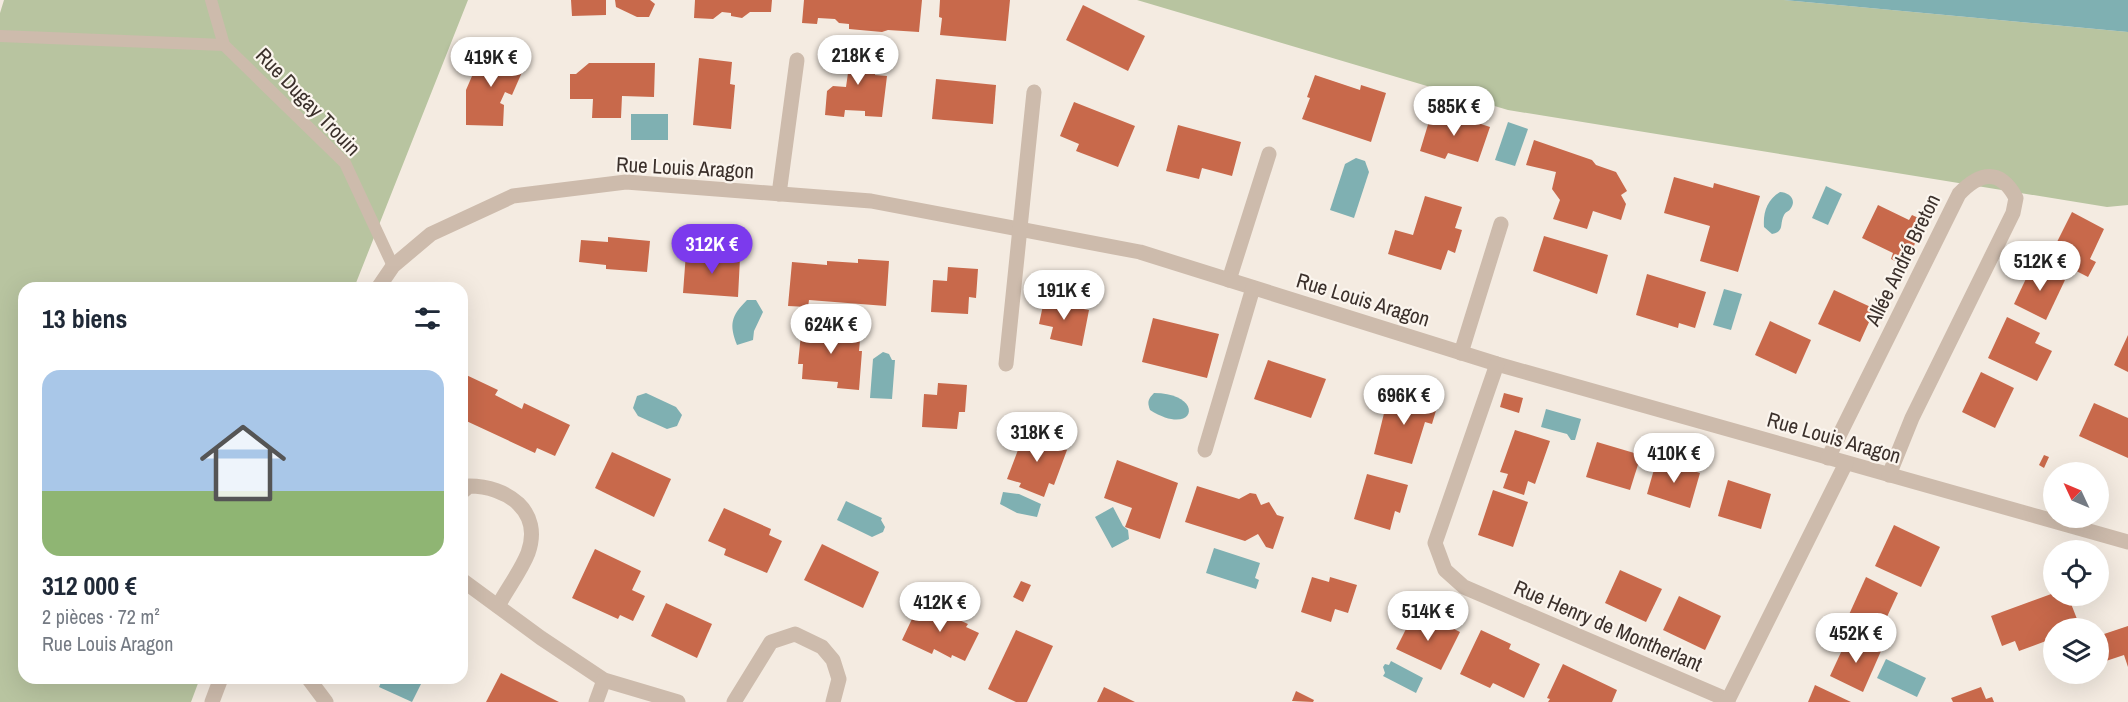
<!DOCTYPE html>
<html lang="fr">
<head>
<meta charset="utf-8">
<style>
  :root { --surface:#fff; --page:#f6f6f7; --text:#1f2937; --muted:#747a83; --line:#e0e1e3; --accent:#7c3aed }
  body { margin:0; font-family:"Archivo Narrow",sans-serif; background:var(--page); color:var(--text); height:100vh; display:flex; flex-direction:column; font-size:22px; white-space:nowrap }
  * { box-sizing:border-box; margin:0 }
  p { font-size:20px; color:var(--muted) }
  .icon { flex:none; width:33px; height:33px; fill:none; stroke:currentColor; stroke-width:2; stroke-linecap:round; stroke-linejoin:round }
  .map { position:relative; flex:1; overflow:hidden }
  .side { position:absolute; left:18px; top:282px; width:450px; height:402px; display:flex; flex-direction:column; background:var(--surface); border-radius:18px; box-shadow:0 6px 24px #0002 }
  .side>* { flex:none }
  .needle { width:39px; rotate:314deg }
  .buttons { position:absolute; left:2043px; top:462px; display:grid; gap:12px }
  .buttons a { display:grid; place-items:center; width:66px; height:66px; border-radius:50%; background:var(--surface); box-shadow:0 6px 24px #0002; font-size:30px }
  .price { position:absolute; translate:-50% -51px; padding:0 14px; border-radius:21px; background:#fff; color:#222; font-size:20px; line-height:39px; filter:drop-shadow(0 2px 3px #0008) }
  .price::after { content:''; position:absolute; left:50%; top:36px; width:18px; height:14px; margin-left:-9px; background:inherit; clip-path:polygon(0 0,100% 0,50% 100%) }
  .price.selected { background:var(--accent); color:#fff }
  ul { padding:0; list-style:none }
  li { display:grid; align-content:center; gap:12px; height:318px; padding:0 24px }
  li+li { border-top:2px solid var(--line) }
  li span { display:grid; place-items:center; height:186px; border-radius:18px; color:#555 }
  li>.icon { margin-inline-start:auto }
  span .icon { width:108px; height:108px; fill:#fffc; stroke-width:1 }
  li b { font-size:26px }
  h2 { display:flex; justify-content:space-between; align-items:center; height:72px; padding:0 24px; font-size:26px }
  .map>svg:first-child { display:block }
</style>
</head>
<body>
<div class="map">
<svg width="2128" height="702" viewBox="0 0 2128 702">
  <rect width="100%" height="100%" fill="#f4ebe1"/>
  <g fill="#b8c4a0">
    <polygon points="4,0 468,0 354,288 24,288 24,678 200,678 191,702 0,702 0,13"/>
    <polygon points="1137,0 1784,0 2128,32 2128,205 2107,207 1508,110"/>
  </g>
  <g fill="#7fb0b2">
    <polygon points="1784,0 2128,0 2128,32"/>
    <rect x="631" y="114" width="37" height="26"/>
    <polygon points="1508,122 1528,129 1515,166 1495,160"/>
    <polygon points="1356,158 1365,161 1369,172 1354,218 1330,210 1345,164"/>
    <polygon points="1826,186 1842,194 1828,225 1812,218"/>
    <path d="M1780,192c8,0 17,7 11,16 -3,5 -4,2 -7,7 -5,10 1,16 -12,19l-8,-7c-1,-15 3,-27 16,-35z"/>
    <polygon points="1724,289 1742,294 1731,330 1713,325"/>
    <path d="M747,300h9l7,12 -9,19 -1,9 -16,5c-8,-21 -6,-29 10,-45z"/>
    <polygon points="883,352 889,354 892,360 895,360 892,399 870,398 873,359"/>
    <polygon points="646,393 676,407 682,415 677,426 667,429 638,416 633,408 637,396"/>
    <path d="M1154,393c52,0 42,46 -4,17 -3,-8 -2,-11 4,-17z"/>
    <polygon points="1546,409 1581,419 1575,440 1571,440 1567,434 1541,427"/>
    <polygon points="1003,492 1019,494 1041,504 1037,517 1017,513 1000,504"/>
    <polygon points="846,501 882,518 881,520 885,527 883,532 872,537 837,520"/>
    <polygon points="1113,507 1123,526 1128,530 1129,539 1112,548 1095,517"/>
    <polygon points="1214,548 1260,563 1255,578 1259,580 1256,589 1206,573"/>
    <polygon points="1886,659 1926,678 1917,697 1877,678"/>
    <polygon points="1391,661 1423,678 1416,693 1383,676 1385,673 1383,667 1385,664 1389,665"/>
    <polygon points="383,678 409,678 421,684 412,702 379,687"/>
  </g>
  <g fill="#c8694b">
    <polygon points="571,0 606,0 606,15 572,16"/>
    <polygon points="615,0 650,0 655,4 649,17 637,17 616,7"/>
    <polygon points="695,0 772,0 771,12 750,12 742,18 731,16 731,13 722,12 713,19 694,18"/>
    <polygon points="804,0 922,0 919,32 888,30 882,32 849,29 849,24 839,23 835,19 818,18 817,24 802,23"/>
    <polygon points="940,0 1010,0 1006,41 940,35 942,18 939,17"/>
    <polygon points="1083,5 1145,36 1128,71 1066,40"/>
    <polygon points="485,46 526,63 512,95 505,92 500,103 504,105 503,126 466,125 466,90"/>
    <polygon points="842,48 877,51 875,75 887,76 882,117 865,116 865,107 865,111 845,110 844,117 825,115 827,91 833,86 846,87 848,73 839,72"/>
    <polygon points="699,58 732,62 730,84 735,85 731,129 693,125"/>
    <polygon points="589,63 655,63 654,97 622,96 621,118 592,118 593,99 570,99 570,74 576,74"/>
    <polygon points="1315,75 1360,90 1361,85 1386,93 1371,142 1302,119 1310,98 1307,97"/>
    <polygon points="936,79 996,85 993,124 932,119"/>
    <polygon points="1074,102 1135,126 1118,167 1076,151 1079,144 1060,136"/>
    <polygon points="1433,108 1490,127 1478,162 1448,153 1445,159 1420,151"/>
    <polygon points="1178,125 1241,142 1232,176 1202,168 1199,179 1166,171"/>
    <polygon points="1534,140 1592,160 1596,165 1616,172 1627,191 1621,195 1626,204 1621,220 1593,211 1587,229 1553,219 1560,200 1552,189 1556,172 1526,165"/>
    <polygon points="1674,177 1713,188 1714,183 1760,196 1738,272 1700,261 1710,226 1664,213"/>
    <polygon points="1425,196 1462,207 1455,228 1462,230 1455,253 1448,250 1441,270 1388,254 1395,230 1413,235"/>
    <polygon points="1878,205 1909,220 1912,215 1925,221 1905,266 1891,259 1893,253 1862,238"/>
    <polygon points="2072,212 2104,229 2090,259 2096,262 2088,277 2045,255 2052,242 2056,244"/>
    <polygon points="1544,236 1608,255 1597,294 1533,271"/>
    <polygon points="608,237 650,241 647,272 606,269 606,265 579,262 581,240 608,242"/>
    <polygon points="704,252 725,254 725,257 740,258 738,297 683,293 686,253 704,255"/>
    <polygon points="858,259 889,261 886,306 809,300 808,307 788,306 792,262 827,265 827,261 858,263"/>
    <polygon points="2033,264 2065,280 2046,320 2014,304"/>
    <polygon points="948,267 978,269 976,298 969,297 968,314 931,312 933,280 947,281"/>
    <polygon points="1647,274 1706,292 1695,328 1679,323 1678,328 1636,315"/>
    <polygon points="1834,290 1875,309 1860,342 1818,324"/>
    <polygon points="1045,296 1074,302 1073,307 1089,310 1082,346 1050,339 1053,327 1039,324"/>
    <polygon points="2007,317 2040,333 2035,343 2052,351 2037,381 1988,358"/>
    <polygon points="1153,318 1219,334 1207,378 1142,362"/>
    <polygon points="1770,321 1811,340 1796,374 1755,355"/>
    <polygon points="802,324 861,329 859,351 862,351 859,390 837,388 838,382 802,379 803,364 798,364"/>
    <polygon points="2128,335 2128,372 2114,365"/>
    <polygon points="1268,360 1326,379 1311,418 1254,399"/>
    <polygon points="1981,372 2014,388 1995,428 1962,412"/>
    <polygon points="462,373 498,390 495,395 522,409 524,403 570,425 555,456 537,448 535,453 462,419"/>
    <polygon points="938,383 967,385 965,412 959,412 957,429 922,427 924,394 937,395"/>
    <polygon points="1389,393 1424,403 1426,394 1440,397 1432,424 1425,422 1412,464 1374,454"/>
    <polygon points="1504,393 1523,398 1519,413 1500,407"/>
    <polygon points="2094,403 2128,418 2128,458 2079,436"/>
    <polygon points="1026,429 1054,439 1052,445 1067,450 1054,485 1049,483 1044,497 1019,487 1021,483 1007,479"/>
    <polygon points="1515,430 1550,441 1535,484 1528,481 1524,495 1503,488 1508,474 1500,472"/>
    <polygon points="1597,442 1641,455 1630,490 1586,477"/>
    <polygon points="612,452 671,479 654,517 595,488"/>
    <polygon points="2044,455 2049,457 2044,468 2039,465"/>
    <polygon points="1657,459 1700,473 1690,508 1647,494"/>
    <polygon points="1117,460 1178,483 1160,539 1125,527 1132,508 1104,498"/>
    <polygon points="1367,474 1408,485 1400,513 1395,511 1390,530 1354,519"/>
    <polygon points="1728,480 1771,494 1761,529 1718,516"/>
    <polygon points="1197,486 1239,499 1250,493 1256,494 1261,505 1269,502 1277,515 1284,517 1273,549 1266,547 1258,534 1245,541 1185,522"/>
    <polygon points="1493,490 1528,502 1513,547 1478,535"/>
    <polygon points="724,508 771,529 769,535 782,541 767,573 724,555 726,549 708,541"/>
    <polygon points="1894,525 1940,547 1921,587 1875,566"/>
    <polygon points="822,544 879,572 863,608 804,580"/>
    <polygon points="595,549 641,571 632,590 645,596 633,621 620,615 618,619 572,598"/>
    <polygon points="1620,570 1662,589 1646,622 1605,603"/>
    <polygon points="1312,577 1329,582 1330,577 1357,585 1348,613 1335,609 1331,622 1301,612"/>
    <polygon points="1866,577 1898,593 1879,634 1847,619"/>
    <polygon points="1021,581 1031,585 1023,602 1013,597"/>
    <polygon points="2054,593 2054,596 2068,596 2077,619 2064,623 2066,628 2054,628 2054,638 2019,651 2015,641 2002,646 1991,616"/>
    <polygon points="1679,596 1721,616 1705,650 1663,630"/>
    <polygon points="920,602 968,624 966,627 979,633 965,661 952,655 951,658 934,649 932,654 902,640"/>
    <polygon points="666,603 712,624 697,658 651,636"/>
    <polygon points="1413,615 1431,624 1434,619 1460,632 1441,670 1396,649"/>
    <polygon points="2128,626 2128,667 2124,655 2106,661 2098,636"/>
    <polygon points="1016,630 1053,646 1027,702 1016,702 988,689"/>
    <polygon points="1481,630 1511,644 1509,649 1540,664 1524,698 1493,683 1490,688 1460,674"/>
    <polygon points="1849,635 1881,651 1863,692 1830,676"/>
    <polygon points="1563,664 1617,690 1612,702 1548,702 1550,699 1547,698"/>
    <polygon points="501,673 559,702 486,702"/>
    <polygon points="1815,685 1851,702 1808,702"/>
    <polygon points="1104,687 1135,702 1097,702"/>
    <polygon points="1981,687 1986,699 1992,697 1994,702 1953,702 1951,698"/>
    <polygon points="1296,691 1314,700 1313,702 1292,701"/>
  </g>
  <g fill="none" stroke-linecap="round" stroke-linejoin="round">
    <g stroke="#cdbbac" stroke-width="12">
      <polyline points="211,0 224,45 345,163 393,266"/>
      <polyline points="0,36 224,45"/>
    </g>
    <g stroke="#cdbbac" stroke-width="15">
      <polyline points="779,194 797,60"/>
      <polyline points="1229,280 1269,154"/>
      <polyline points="378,288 393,266 431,234 513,196 626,182 871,201 1140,252 1497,364 2128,542"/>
      <polyline points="1461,353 1501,224"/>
      <polyline points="1006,364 1034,92"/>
      <polyline points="1497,364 1435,543 1445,570 1464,587 1728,700"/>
      <polyline points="1205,450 1253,288"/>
      <path d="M1828,458l131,-264c21,-22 41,-26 57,4l-3,15 -101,205 -23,57"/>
      <path d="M462,492l7,-6c38,0 74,25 59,67 -7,18 -21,36 -30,53"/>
      <polyline points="462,580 541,638 604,680 678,702"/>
      <polyline points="308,678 326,702"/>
      <polyline points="212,702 221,678"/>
      <polyline points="596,702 604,680"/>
      <polyline points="734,702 771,642 795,634 822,647 833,660 839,679 833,702"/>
      <polyline points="1727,702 1846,463"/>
    </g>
  </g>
  <g text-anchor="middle" stroke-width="4.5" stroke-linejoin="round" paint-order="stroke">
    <g font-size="21" fill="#3b302b" stroke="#fbf5ee">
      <text transform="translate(308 102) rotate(46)" y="7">Rue Dugay Trouin</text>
      <text transform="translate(685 168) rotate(3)" y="7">Rue Louis Aragon</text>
      <text transform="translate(1903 260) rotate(-64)" y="7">Allée André Breton</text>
      <text transform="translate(1363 300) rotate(17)" y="7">Rue Louis Aragon</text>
      <text transform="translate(1834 438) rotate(16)" y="7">Rue Louis Aragon</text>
      <text transform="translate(1608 626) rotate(23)" y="7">Rue Henry de Montherlant</text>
    </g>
  </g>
</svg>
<div class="buttons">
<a><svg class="needle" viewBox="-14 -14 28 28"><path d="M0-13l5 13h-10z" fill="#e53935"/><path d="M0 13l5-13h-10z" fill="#747a83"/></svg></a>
<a><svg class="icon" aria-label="locate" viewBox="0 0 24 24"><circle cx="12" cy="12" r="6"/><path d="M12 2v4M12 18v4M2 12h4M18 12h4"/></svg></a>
<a><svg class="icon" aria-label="layers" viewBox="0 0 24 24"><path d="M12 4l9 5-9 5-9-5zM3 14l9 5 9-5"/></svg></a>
</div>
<b class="price" style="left:858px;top:86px">218K €</b>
<b class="price" style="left:491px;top:88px">419K €</b>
<b class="price" style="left:1454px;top:137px">585K €</b>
<b class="price selected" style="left:712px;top:275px">312K €</b>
<b class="price" style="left:2040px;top:292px">512K €</b>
<b class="price" style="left:1064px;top:321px">191K €</b>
<b class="price" style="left:831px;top:355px">624K €</b>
<b class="price" style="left:1404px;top:426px">696K €</b>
<b class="price" style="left:1037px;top:463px">318K €</b>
<b class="price" style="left:1674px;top:484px">410K €</b>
<b class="price" style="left:940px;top:633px">412K €</b>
<b class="price" style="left:1428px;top:642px">514K €</b>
<b class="price" style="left:1856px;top:664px">452K €</b>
<section class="side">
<h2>13 biens<svg class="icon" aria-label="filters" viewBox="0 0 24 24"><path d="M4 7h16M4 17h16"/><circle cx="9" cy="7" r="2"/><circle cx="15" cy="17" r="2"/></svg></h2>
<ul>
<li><span style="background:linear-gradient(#a9c7e8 65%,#8fb573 0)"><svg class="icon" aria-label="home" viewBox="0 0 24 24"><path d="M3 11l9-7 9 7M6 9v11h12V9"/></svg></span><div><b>312 000 €</b><p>2 pièces · 72 m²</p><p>Rue Louis Aragon</p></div></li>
</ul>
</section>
</div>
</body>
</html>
